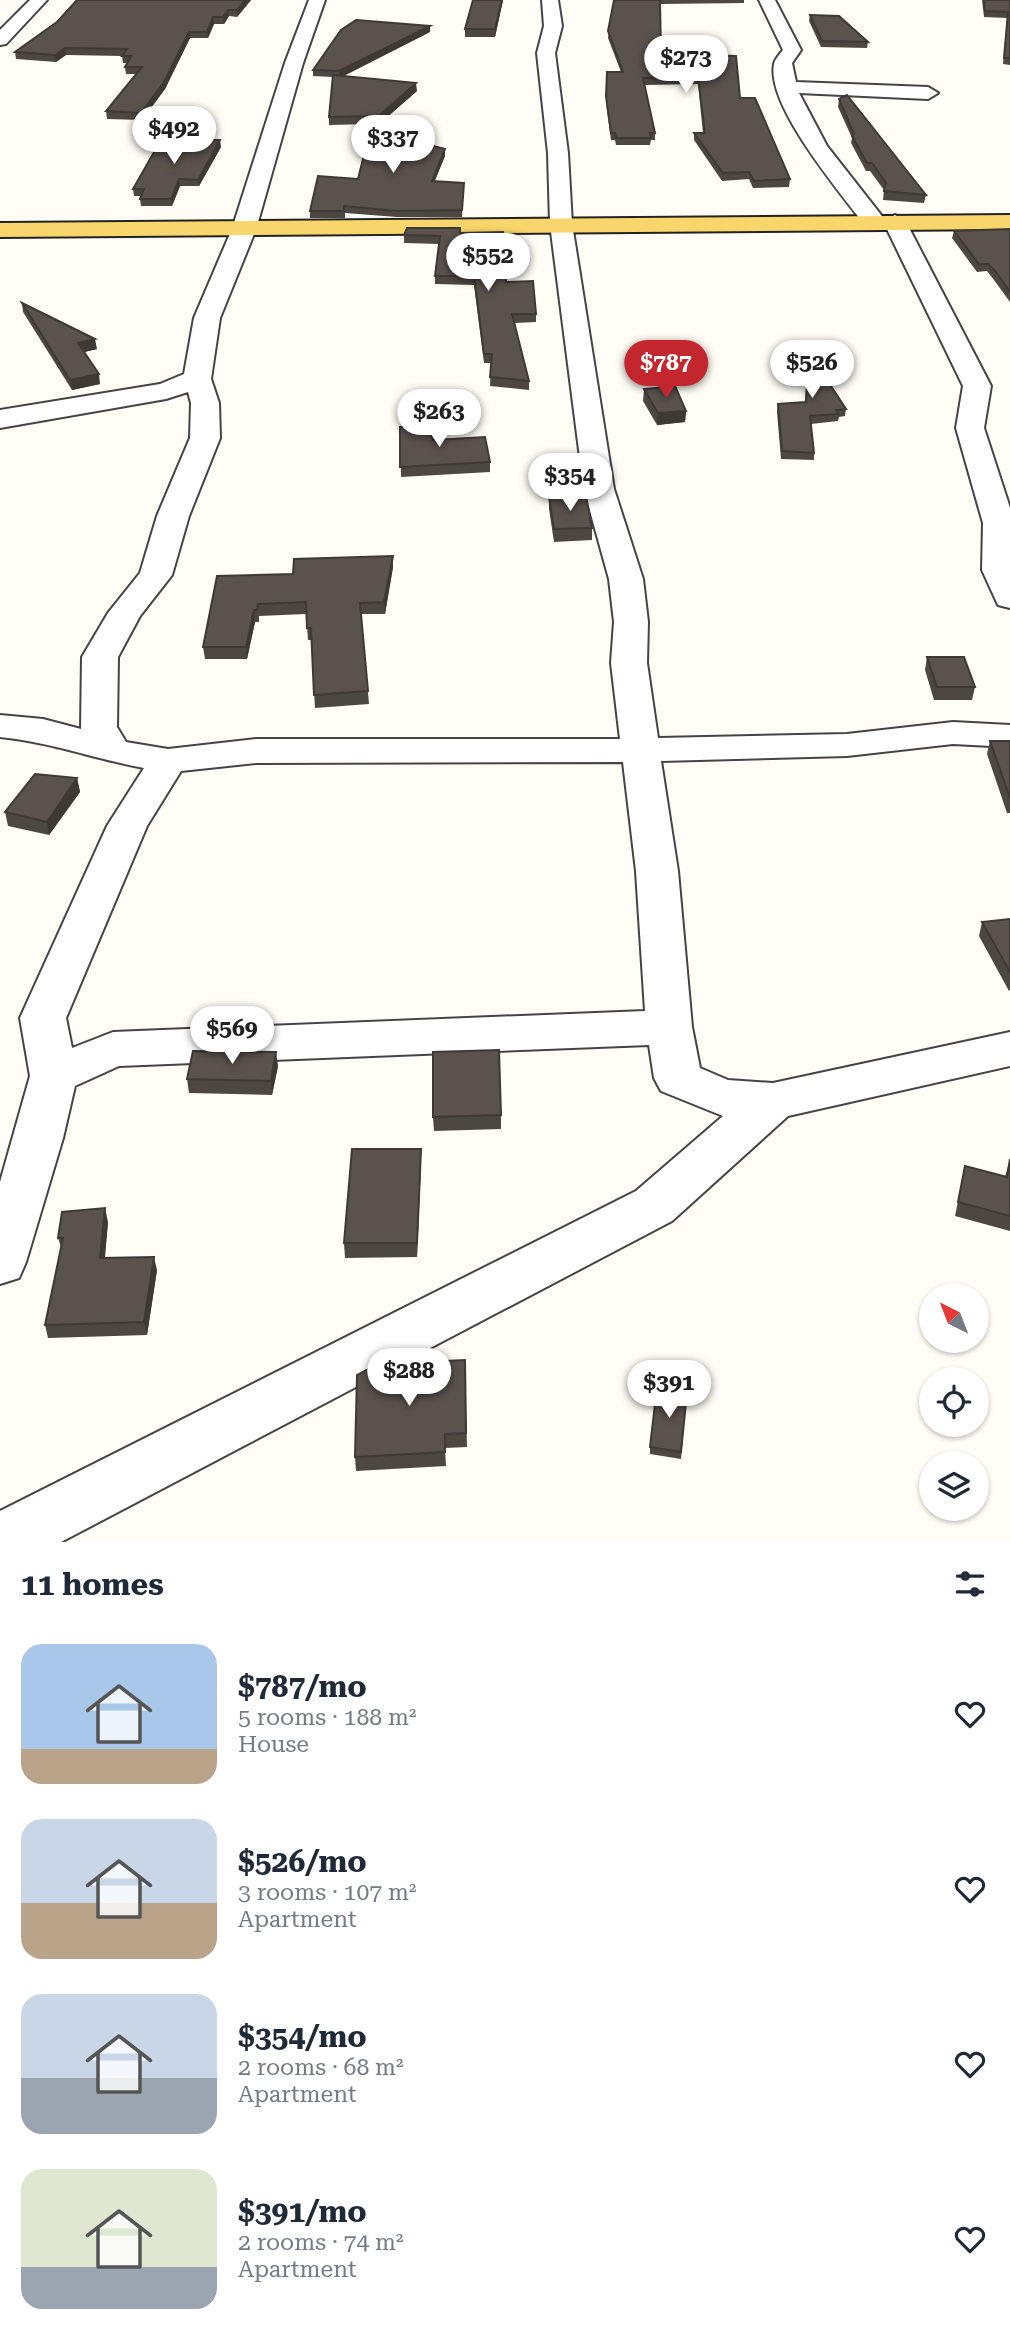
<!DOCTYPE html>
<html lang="en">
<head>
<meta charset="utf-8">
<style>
  :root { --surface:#fff; --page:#f2f2f3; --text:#1f2937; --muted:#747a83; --accent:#c4262e }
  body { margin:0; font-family:"Roboto Serif",serif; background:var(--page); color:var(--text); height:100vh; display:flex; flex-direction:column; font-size:26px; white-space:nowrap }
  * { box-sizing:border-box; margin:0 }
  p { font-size:23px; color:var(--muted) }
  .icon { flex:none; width:38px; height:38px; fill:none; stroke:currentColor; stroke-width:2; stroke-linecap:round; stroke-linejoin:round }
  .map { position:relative; height:1542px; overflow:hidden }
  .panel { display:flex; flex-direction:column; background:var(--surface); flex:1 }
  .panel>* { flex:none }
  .needle { width:46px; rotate:318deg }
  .buttons { position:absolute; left:919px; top:1283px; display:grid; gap:14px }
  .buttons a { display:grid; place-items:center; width:70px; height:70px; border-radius:50%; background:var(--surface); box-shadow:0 2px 5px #0004; font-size:35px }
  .price { position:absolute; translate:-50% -60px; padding:0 16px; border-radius:24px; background:#fff; color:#222; font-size:23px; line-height:46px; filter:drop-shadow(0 2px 4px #0008) }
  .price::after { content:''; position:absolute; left:50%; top:42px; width:21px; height:16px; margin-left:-10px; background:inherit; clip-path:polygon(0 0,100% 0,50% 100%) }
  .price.current { background:var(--accent); color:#fff }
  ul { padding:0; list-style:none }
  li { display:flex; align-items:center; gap:21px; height:175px; padding:0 21px }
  li span { display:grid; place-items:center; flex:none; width:196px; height:140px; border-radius:21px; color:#555 }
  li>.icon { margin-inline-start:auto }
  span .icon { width:84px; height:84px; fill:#fffc; stroke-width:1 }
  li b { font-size:30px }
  h2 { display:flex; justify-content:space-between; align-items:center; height:84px; padding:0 21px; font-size:30px }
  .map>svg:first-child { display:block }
</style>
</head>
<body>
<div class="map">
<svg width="1010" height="1542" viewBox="0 0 1010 1542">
  <rect width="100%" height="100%" fill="#fffdf5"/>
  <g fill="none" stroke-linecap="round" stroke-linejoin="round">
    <g stroke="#444" stroke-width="4">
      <g id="minor">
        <polygon points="30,0 47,0 6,44 0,45 0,30"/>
        <path d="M309,0h16l-22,63 -47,166 -36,89 -9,61 8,24 1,35 -31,78 -17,59 -32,41 -22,41 -1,70 9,15 42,7 89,-10h363l-9,-76 3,-41 -5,-43 -25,-90 -34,-265 -2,-71 -11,-100 7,-27 -2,-26h16l4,26 -7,27 13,100 4,71 42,265 29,90 5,43 -1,41 11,75 189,-4 106,-12 57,3v22l-57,-3 -106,12 -186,5 17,110 14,156 8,41 28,12 45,3 237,-51v34l-222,50 -116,105 -611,321h-61v-31l636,-320 87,-75 -62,-25 -7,-13 -5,-33 -530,21 -44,20 -12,52 -37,124 -7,16 -19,6v-102l30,-106 -10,-58 87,-192 37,-58c-49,-9 -94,-26 -144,-31v-22l43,4 38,10 1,-72 26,-44 32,-40 17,-57 33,-78 1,-35 -3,-11 -22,7 -166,29v-18l160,-26 24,-10 10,-56 38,-89 53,-166zM623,762l13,109 9,140 -532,21 -41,16 -6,-30 81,-192 34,-55 76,-8z"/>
        <path d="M759,0h16l26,50 -9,13 4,19 132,5 10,6 -10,6 -129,-6 28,53 58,74 10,-5 11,7 85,164 -7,42 26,80v100l-12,-3 -16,-35 1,-47 -27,-95 7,-42 -78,-161 -10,5 -8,-2c-26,-35 -101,-122 -93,-164 1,-5 6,-10 9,-14z"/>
      </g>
    </g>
    <g stroke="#222" stroke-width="4">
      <polygon id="major" points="1010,215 1010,229 0,237 0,223"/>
    </g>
    <use href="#minor" fill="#fff" fill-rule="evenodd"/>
    <use href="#major" fill="#f9d66b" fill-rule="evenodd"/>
  </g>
  <g fill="#4d4742">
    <polygon points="77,0 251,0 237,17 229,16 224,24 214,24 208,38 190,38 165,89 142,120 107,119 106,111 136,74 126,74 125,67 127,63 123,63 122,56 66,55 56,62 16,59 15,52 57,22"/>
    <polygon points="473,0 503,0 495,37 465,37 465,29"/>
    <polygon points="614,0 744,0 744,3 660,4 661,54 740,98 790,179 789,187 753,188 749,179 722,181 694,140 694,133 703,133 698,84 644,85 655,133 655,140 651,140 650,145 616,145 615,140 611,140 606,103 607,72 621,72 608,38"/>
    <polygon points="982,0 1010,0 1010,65 1003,64 1007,18 984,17"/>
    <polygon points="810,15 868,42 867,48 821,47 809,21"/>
    <polygon points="430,32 342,76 417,91 385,119 417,119 416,135 445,156 434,181 464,183 462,217 397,217 345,213 345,218 310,218 310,211 358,179 372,124 329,125 329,117 333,77 313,76 313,70"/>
    <polygon points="839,99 926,195 924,203 883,200 884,190 870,171 866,171 851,143 852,138 838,107"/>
    <polygon points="221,147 199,186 180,186 172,206 141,206 140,199 141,196 134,196 133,189"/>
    <polygon points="1010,229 1010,302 994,280 987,271 977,272 952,238 954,231"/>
    <polygon points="461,233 536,314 536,322 514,323 529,381 529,390 490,386 491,363 484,363 474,285 435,284 435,276 439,244 404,243 404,235"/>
    <polygon points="22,303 97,349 84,352 100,384 72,390 23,312"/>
    <polygon points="809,345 841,376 840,383 830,384 846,409 845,416 839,417 838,421 811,424 814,453 814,460 781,459 777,412 778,404 805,402"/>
    <polygon points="644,389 686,411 685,422 657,425 643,401"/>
    <polygon points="400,427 490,462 490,472 401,477"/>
    <polygon points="549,497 592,528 592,540 554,542 549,509"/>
    <polygon points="393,567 385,614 361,614 369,704 315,708 311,640 308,640 306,614 259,616 259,622 255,622 247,659 205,659 203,647 293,574"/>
    <polygon points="927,657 975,687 972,700 934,700 925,670"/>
    <polygon points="990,741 1010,741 1010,813 1007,813 987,754"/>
    <polygon points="77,778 80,792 49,835 8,826 5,812"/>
    <polygon points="1010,919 1010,990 1009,991 979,936 982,922"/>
    <polygon points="278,1066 272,1095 189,1093 187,1079"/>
    <polygon points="501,1115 501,1129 434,1131 433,1117"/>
    <polygon points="421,1149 421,1163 417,1257 345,1258 344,1243"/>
    <polygon points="1010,1159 1010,1231 955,1216 965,1166 1005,1177"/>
    <polygon points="108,1222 105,1258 157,1270 147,1335 48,1338 45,1325 61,1247 58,1238"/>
    <polygon points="465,1360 467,1447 445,1448 446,1466 356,1471 355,1457"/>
    <polygon points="687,1392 681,1459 650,1454 650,1447"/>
  </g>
  <g fill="#3f3936">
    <polygon points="245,0 251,0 237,17 237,10"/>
    <polygon points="502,0 503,0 495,37 495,29"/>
    <polygon points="228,10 229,16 224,24 223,17"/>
    <polygon points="213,17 214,24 208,38 207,32"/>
    <polygon points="430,26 430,32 340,78 339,71"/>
    <polygon points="189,32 190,38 165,89 142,120 141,113"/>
    <polygon points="65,48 66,55 56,62 55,55"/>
    <polygon points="416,83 417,91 379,124 379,116"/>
    <polygon points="220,140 221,147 199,186 198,180"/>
    <polygon points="445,149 445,156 432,188 432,181"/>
    <polygon points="179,179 180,186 172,206 171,199"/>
    <polygon points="95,339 97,349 80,353 78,343"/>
    <polygon points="99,374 100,384 72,390 70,380"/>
    <polygon points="686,411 685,422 657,425 658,413"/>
    <polygon points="393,556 393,567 385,614 384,602"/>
    <polygon points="254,610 255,622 247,659 246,647"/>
    <polygon points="77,778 80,792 49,835 47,822"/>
    <polygon points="276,1052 278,1066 272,1095 271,1081"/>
    <polygon points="421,1149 421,1163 417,1257 417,1243"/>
    <polygon points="105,1208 108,1222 103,1271 100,1258"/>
    <polygon points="154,1257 157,1270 147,1335 144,1322"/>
  </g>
  <g fill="#5a524d" stroke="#3f3936" stroke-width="2">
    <polygon points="77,0 245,0 237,10 228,10 223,17 213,17 207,32 189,32 164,82 141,113 106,111 142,67 125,67 131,56 122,56 127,49 65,48 55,55 15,52 57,22"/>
    <polygon points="473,0 502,0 495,29 465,29"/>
    <polygon points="614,0 660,0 661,54 736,56 740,98 755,98 790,179 754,181 749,172 723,173 694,133 705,133 698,77 643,78 655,133 650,133 651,138 616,138 615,133 611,133 606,96 607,72 623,72 608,31"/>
    <polygon points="984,0 1010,0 1010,58 1004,58 1008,12 985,11"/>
    <polygon points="810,15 839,16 868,42 822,41"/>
    <polygon points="356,20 430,26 339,71 313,70 341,30"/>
    <polygon points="333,75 416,83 379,116 329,117"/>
    <polygon points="847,95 926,195 884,191 886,183 872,163 867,163 852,136 854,134 839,99"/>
    <polygon points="373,119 417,119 416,135 433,136 433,146 445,149 432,181 464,183 462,210 397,211 344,206 344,211 310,211 318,176 358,179"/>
    <polygon points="161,140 220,140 198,180 179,179 171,199 140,199 144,189 133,189"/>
    <polygon points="407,228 460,228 460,233 503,232 506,282 533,281 536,314 512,314 529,381 490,377 492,354 484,354 474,276 435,276 440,236 404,235"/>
    <polygon points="1010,229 1010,292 996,272 988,264 979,264 954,231"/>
    <polygon points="22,303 95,339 78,343 99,374 70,380"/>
    <polygon points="809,345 843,347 841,376 825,377 846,409 836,410 839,414 810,416 814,453 782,451 778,404 806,402"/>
    <polygon points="675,386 686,411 658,413 644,389"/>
    <polygon points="428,425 433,440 485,437 490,462 400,467 400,427"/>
    <polygon points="586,496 592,528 554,529 549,497"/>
    <polygon points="393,556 384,602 360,603 368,691 314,695 311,628 307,628 306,602 258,604 257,610 254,610 246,647 203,647 217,576 293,574 294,559"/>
    <polygon points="927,657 964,657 975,687 937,687"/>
    <polygon points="990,741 1010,741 1010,798"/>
    <polygon points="35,774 77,778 47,822 5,812"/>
    <polygon points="1010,919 1010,972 982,922"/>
    <polygon points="499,1050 501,1115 433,1117 433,1052"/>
    <polygon points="193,1051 276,1052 271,1081 187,1079"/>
    <polygon points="352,1149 421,1149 417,1243 344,1243"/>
    <polygon points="1010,1159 1010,1216 958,1202 965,1166 1007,1177"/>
    <polygon points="105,1208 100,1258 154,1257 144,1322 45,1325 63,1238 58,1238 62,1212"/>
    <polygon points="465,1360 466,1433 445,1434 445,1452 355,1457 357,1375 378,1364"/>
    <polygon points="657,1387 687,1392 681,1452 650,1447"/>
  </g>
</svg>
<div class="buttons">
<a><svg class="needle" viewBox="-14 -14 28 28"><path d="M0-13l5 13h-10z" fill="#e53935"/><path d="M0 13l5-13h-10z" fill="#747a83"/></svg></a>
<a><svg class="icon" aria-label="locate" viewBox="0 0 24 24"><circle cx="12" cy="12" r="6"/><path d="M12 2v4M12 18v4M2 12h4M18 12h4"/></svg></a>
<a><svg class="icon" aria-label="layers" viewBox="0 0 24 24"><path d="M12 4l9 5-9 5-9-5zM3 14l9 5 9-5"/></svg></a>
</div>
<b class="price" style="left:686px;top:95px">$273</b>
<b class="price" style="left:174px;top:166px">$492</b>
<b class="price" style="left:393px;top:175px">$337</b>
<b class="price" style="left:488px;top:293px">$552</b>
<b class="price current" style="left:666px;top:400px">$787</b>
<b class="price" style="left:812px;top:400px">$526</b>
<b class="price" style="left:439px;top:449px">$263</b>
<b class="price" style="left:570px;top:513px">$354</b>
<b class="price" style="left:232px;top:1066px">$569</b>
<b class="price" style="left:409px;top:1408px">$288</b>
<b class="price" style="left:669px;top:1420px">$391</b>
</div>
<section class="panel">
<h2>11 homes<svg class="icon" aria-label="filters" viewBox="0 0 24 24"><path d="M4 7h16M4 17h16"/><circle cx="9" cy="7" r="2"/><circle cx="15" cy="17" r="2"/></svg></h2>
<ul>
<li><span style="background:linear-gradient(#a9c7e8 75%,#b9a48a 0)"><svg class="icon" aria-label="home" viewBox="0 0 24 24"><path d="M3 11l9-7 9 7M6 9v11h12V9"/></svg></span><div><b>$787/mo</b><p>5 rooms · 188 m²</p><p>House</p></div><svg class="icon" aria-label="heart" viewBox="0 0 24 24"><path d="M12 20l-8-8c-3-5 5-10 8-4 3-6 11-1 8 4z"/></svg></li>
<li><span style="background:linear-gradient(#c9d6e8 60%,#b9a48a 0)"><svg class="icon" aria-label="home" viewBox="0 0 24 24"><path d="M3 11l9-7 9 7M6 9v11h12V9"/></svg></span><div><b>$526/mo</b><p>3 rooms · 107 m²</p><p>Apartment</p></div><svg class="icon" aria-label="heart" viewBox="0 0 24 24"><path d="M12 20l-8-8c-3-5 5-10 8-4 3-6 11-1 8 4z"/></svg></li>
<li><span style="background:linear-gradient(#c9d6e8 60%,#9aa5b1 0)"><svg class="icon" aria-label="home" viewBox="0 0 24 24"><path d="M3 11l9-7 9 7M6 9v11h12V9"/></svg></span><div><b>$354/mo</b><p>2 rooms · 68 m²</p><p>Apartment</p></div><svg class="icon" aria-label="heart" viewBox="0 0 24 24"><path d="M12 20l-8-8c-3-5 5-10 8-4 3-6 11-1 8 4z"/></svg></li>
<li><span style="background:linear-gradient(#dfe7d0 70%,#9aa5b1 0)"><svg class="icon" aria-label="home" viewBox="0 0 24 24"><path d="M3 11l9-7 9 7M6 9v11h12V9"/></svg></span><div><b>$391/mo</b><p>2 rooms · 74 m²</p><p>Apartment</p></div><svg class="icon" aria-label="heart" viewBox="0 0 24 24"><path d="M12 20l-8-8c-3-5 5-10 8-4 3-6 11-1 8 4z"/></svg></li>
</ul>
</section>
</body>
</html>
